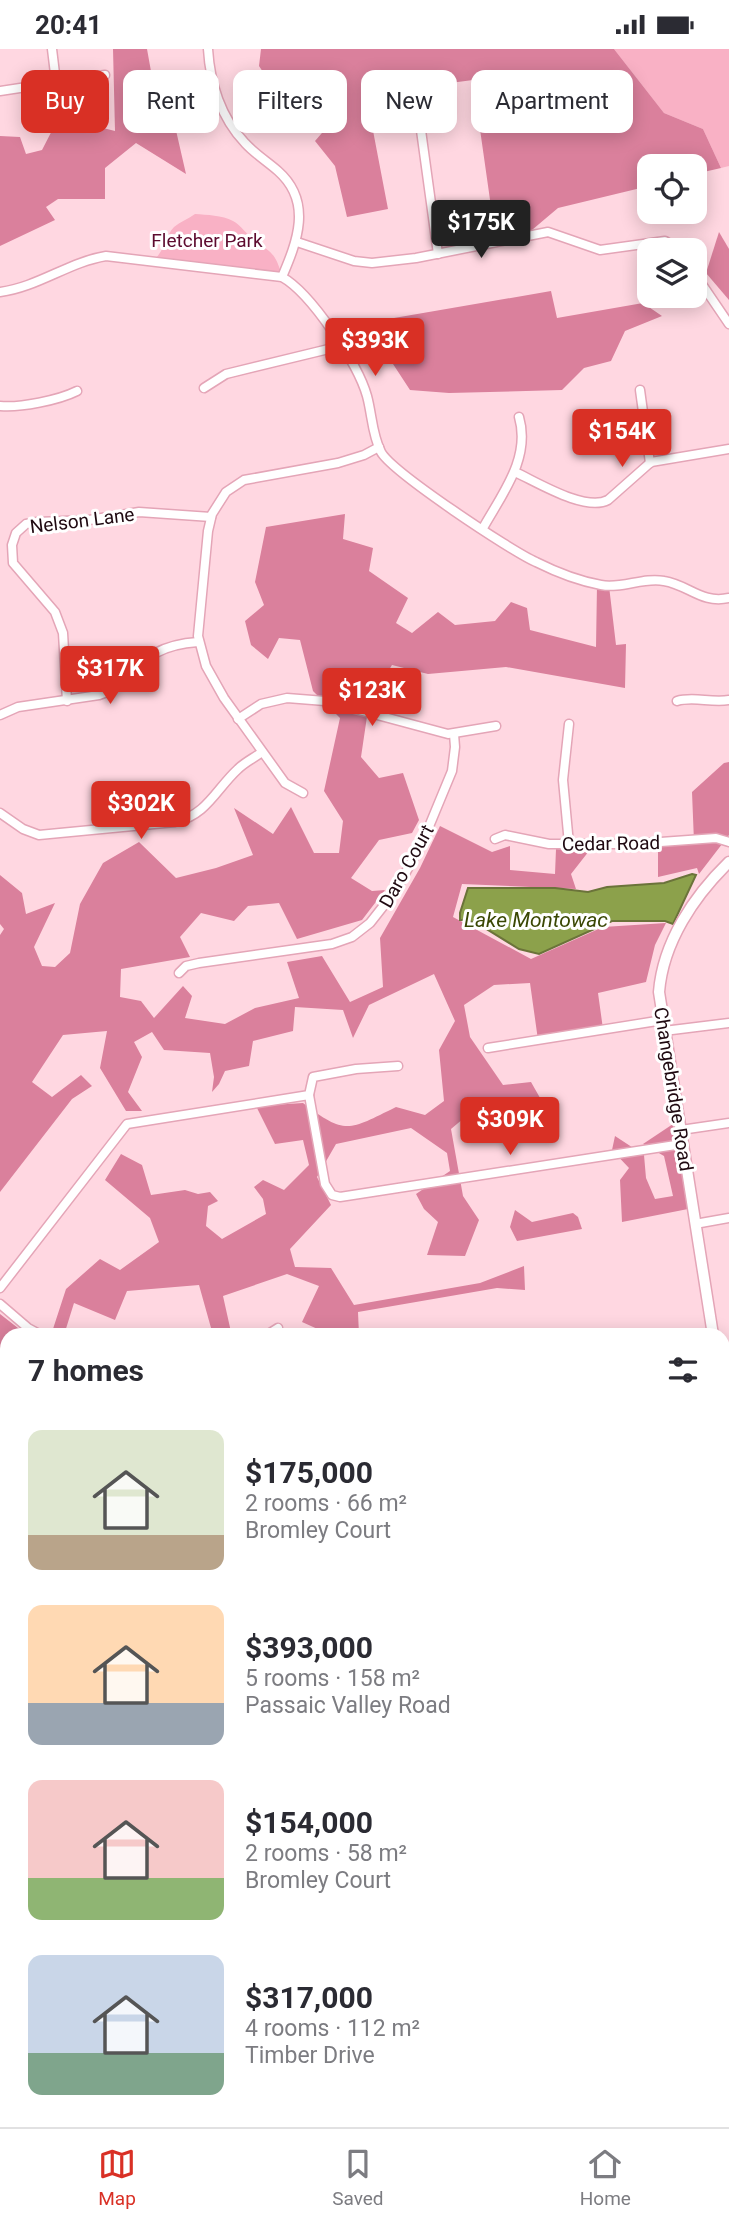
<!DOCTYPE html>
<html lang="en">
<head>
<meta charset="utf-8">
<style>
  :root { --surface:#fff; --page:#f2f2f3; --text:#2b2b33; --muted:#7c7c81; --line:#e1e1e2; --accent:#d93025 }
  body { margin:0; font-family:Roboto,sans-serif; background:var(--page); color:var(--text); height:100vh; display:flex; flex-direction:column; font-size:26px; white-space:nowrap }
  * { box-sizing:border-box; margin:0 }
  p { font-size:23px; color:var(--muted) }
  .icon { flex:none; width:38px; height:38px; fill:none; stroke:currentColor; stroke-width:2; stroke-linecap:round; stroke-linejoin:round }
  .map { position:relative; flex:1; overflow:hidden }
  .details { position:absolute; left:0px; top:1279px; width:730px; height:800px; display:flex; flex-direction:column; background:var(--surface); border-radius:21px 21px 0 0; box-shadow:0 4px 18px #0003 }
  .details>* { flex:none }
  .banner { position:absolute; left:21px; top:21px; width:688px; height:63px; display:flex; gap:14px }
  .controls { position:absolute; left:637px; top:105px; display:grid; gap:14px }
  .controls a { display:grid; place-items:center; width:70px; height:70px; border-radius:14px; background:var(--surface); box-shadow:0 4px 18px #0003; font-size:35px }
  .price { position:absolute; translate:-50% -60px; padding:0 16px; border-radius:7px; background:var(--accent); color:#fff; font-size:23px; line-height:46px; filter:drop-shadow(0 2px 4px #0008) }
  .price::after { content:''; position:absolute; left:50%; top:42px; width:21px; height:16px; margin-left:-10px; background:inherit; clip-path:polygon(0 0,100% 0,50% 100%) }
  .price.on { background:#222; color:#fff }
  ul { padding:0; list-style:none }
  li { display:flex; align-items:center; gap:21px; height:175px; padding:0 28px }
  li span { display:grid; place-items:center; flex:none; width:196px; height:140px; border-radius:14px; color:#555 }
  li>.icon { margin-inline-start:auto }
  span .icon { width:84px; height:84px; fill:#fffc; stroke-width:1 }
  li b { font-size:30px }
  h2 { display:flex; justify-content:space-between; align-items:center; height:84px; padding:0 28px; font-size:30px }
  .chip { padding:0 24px; border-radius:14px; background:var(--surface); box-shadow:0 4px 18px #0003; font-size:24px; line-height:63px }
  .chip.on { background:var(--accent); color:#fff }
  .status { display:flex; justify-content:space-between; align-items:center; height:49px; padding:0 35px; background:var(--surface); direction:ltr }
  .status svg { height:19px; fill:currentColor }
  .tab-bar { display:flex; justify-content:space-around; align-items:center; height:98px; border-top:2px solid var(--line); background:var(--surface); font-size:19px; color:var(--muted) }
  .tab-bar a { display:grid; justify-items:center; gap:4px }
  .tab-bar .on { color:var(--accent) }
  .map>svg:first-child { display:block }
</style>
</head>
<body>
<div class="status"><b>20:41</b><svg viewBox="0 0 49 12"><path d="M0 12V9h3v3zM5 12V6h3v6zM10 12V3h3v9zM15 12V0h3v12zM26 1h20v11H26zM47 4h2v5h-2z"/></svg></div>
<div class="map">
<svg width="729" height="2078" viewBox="0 0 729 2078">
  <rect width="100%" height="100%" fill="#ffd7e1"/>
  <g fill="#f9b1c5">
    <polygon points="614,0 729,0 729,117 721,119 703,80 664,64"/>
    <path d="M195,165c12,1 27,1 38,7 8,4 14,14 21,19 16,12 21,12 27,33l-125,-15c10,-11 10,-23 18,-31 6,-5 14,-8 21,-13z"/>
    <polygon points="0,1413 7,1417 7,1495 4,1494 0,1485"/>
    <polygon points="729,1597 729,1751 723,1752 723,1598"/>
    <polygon points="7,1869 7,2003 0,2006 0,1872"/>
  </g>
  <g fill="#da809c">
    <polygon points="113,0 147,0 159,67 175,77 186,125 136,94 105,119 105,150 58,150 46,158 55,171 0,197 0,87 20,88 26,105 42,101 59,68 115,82"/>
    <polygon points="261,0 614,0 664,64 703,80 721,119 695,125 695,117 649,117 649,137 558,159 526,186 496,193 473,31 366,45 388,160 347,168 335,117 315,92 328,77 292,40 277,44 259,17"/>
    <polygon points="719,183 729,200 729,251 706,224"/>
    <polygon points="551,242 557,269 643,254 662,267 625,282 611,312 584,319 562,341 449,344 410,341 393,315 347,299 336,279"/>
    <path d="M345,465l-2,25 30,9 -4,23 39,27 -12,25 16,10 26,-21 17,13 40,-4 16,-19 16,6 3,22 66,17 1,-62 12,1 7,59 10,-1 -1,44 -119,-21 -78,7 -36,-9 -23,38 -8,54 18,21 24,-5 16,47 -7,13 -33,7 -28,38 21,13 13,-1 -23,30 -65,19 -18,-36 -31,3 -14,15 -33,-8 -21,24 10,20 -69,12 -1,28 21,4 13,17 29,-32 9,10 -7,22 40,6 30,-16 44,-10 -12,-36 35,-6 28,46 33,-15 -3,-49 40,-70 20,-42 52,26 18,-6v24l45,4 1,-25 33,2 -18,23 5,15 -114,-5 -9,33 78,42 72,-32 63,-4 -11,22 -9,37 -48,11 5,36 -65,11 -8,-57 -36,2 -30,20 6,32 33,48 28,-3 21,37 -45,-13 -37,7 -19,16 12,67 16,24 -14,36 -38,-1 11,-33 -14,-13 -8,-15 34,-23 -3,-18 -36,-25 -75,16 -19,33 14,28 -41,44 5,18 36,1 23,37 126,-22 44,-17 1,24 -28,-2 -139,24 1,23h-28l-29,-13 17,-36 -32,-12 -64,22 8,36 -18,3 -14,-50 -72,6 -12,29 -41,-17 -10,32 -12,-3 14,-43 34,-30 20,11 39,-28 -9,-24 -45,-38 16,-26 21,11 9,30 34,-5 13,4 12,-2 8,9 -10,5 -2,20 16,13 44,-25 -3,-15 -9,-12 9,-7 21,10 25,-25 -6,-25 -28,4 -19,-38 47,-3c43,33 46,27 93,4l29,8 19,-14 -5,-51 16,-29 -21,-47 -65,31 -16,33 -10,-28 -48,-3 -2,24 -40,10 -4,25 -24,5 -6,13 -7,8 2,-15 -4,-24 -46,-3 -12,-18 -18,10 8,15 -14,35 14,19h-16l-26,-43 7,-37 -44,4 -31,47 20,15 29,-22 11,11 -20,13 -72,93v-257l4,-6 -4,-5v-49l22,18 4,21 29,-11 -21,44 8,19 13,1 15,-14 10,-49 23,-41 36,-21 37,36 40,-10 37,-13 -19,-47 39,26 18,-27 23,46h25l4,-32 -19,-30 16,-73 -27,-27 -13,-51 -21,-2 -11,21 -17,-14 -6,-24 19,-16 -9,-23 11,-55z"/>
    <polygon points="729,713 729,786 699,825 697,819 658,828 658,795 694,793 692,743 724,714"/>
    <polygon points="673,1075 688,1160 622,1173 620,1131 629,1119 612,1101 615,1087 644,1106 646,1129 655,1150 673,1147 664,1107 643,1095"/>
    <polygon points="515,1161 532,1173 573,1164 578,1168 582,1180 517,1192 510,1178"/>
    <polygon points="0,1265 27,1286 7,1286 7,1417 0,1413"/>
    <polygon points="7,2003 7,2072 118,2072 118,2075 110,2078 0,2078 0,2006"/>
  </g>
  <polygon fill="#8ca14b" stroke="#6b733a" stroke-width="2" points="692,825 696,826 673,875 665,872 612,872 539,905 519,900 483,878 468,871 460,871 460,864 468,839 555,839 588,843 607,838 664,834"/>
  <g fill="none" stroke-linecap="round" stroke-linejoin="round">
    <g stroke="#e4a5b7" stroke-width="11">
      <g id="minor">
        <polyline points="52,0 56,33"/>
        <path d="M208,0c2,34 13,69 37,94 10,11 23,19 33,28 35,31 19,71 4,106"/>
        <polyline points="0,42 105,26"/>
        <polyline points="412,57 420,74 438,205"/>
        <polyline points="297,193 354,212 372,214 416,209 548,183 600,201 665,192 679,201"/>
        <polyline points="695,225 729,275"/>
        <path d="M0,243c38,-5 69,-30 106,-36l176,21c29,16 76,87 85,119 5,18 5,39 14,56 11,20 130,99 155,110 20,10 43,19 65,23 21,4 42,-8 63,-4 25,4 37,23 65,17"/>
        <polyline points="204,339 226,325 341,297"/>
        <polyline points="640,341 650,414"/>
        <path d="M0,357c20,2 59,-6 77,-15"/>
        <path d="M515,423c22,10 70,40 93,28l43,-38 78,-13"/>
        <path d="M483,479c19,-34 48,-70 36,-111"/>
        <polyline points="67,652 63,584 55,563 13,514 12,496 16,484 26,475 37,473 89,471 139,463 211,468"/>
        <path d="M677,652c16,-5 34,2 52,-1"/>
        <path d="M0,666l18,-8 81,-12 8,-3c34,-28 45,-47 91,-50"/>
        <polyline points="238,670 261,655 287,649 325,652 448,685 496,677"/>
        <polyline points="569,675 563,731 569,795"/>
        <polyline points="303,744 285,734 224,649 206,617 198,587 208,482 212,465 226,443 244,431 338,414 364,406 379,398"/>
        <path d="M0,764l23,16 16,6 136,-13c32,-7 41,-33 63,-53 7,-7 16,-11 24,-17"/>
        <polyline points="495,790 505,786 549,795 633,795 716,789 729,793"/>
        <polyline points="179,924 186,917 199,914 332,895 352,888 370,874 396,841 423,792 452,722 455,698 454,685"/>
        <polyline points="664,982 729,974"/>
        <polyline points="488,999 663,971"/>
        <polyline points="309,1046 325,1135 332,1146 340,1148 682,1095"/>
        <polyline points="681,1081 729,1074"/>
        <polyline points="695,1175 729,1169"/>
        <polyline points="0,1239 127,1075 309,1046 313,1028 356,1020 398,1017"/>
        <polyline points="0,1255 28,1279 41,1286"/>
        <polyline points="267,1286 278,1279"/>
        <polyline points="723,1302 729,1301"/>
        <polyline points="0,1542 7,1550"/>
        <polyline points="0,1574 3,1570"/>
        <polyline points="723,1600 729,1599"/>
        <polyline points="0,1737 7,1735"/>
        <polyline points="723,1759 729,1758"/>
        <polyline points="723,2025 729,2029"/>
        <polyline points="204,2072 205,2078"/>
        <polyline points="383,2072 385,2078"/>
      </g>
    </g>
    <g stroke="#e4a5b7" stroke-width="13">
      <g id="major">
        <path d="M713,1286l-54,-343c4,-50 35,-96 70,-130"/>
        <polyline points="723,1344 729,1382"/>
        <polyline points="723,1887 729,1885"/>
        <polyline points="161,2078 179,2072"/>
      </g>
    </g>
    <use href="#minor" stroke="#fff" stroke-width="8"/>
    <use href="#major" stroke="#fff" stroke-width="10"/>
    <g stroke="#3d252d" stroke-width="2">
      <polyline points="0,1845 7,1842"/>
      <polyline points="723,1925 729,1927"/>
    </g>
  </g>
  <g text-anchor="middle" stroke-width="6" stroke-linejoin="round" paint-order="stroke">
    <g font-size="19" fill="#5d0b2f" stroke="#fff">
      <text x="207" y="198">Fletcher Park</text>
    </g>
    <g font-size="19" fill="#1f0911" stroke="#fff">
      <text transform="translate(82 471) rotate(-7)" y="7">Nelson Lane</text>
      <text transform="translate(611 794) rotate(-1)" y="7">Cedar Road</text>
      <text transform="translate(406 817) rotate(-61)" y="7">Daro Court</text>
      <text transform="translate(674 1040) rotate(81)" y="7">Changebridge Road</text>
    </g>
    <g font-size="21" font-style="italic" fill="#3a4704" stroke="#fff">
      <text x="536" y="878">Lake Montowac</text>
    </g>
  </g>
</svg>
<div class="controls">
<a><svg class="icon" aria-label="locate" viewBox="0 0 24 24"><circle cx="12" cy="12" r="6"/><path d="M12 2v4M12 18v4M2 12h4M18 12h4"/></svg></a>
<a><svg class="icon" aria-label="layers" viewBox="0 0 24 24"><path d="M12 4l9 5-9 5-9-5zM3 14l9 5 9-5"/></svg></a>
</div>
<b class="price on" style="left:481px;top:211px">$175K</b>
<b class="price" style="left:375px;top:329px">$393K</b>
<b class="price" style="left:622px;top:420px">$154K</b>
<b class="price" style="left:110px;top:657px">$317K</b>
<b class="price" style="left:372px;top:679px">$123K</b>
<b class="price" style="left:141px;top:792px">$302K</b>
<b class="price" style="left:510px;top:1108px">$309K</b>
<div class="banner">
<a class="chip on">Buy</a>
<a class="chip">Rent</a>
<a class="chip">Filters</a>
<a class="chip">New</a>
<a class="chip">Apartment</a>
</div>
<section class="details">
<h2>7 homes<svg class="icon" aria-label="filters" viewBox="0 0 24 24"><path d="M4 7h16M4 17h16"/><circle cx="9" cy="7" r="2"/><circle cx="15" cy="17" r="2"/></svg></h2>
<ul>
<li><span style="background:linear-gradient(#dfe7d0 75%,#b9a48a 0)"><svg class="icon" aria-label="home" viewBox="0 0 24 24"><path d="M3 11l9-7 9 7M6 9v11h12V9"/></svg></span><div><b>$175,000</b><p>2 rooms · 66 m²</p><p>Bromley Court</p></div></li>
<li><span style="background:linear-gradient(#ffd9b3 70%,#9aa5b1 0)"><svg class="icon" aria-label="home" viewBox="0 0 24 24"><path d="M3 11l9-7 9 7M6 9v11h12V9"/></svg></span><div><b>$393,000</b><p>5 rooms · 158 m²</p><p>Passaic Valley Road</p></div></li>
<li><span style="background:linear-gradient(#f6c9c9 70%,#8fb573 0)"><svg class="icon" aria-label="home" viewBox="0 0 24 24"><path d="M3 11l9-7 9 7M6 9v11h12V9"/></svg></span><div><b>$154,000</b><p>2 rooms · 58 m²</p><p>Bromley Court</p></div></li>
<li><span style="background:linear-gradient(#c9d6e8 70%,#7fa58c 0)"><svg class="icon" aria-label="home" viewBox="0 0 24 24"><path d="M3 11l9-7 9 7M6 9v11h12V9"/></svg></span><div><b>$317,000</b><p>4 rooms · 112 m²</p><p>Timber Drive</p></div></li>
</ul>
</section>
</div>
<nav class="tab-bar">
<a class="on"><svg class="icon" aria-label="map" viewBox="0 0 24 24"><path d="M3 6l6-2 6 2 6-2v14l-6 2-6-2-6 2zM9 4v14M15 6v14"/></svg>Map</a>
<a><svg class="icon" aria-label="saved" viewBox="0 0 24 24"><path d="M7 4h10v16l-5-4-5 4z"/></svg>Saved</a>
<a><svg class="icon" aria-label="home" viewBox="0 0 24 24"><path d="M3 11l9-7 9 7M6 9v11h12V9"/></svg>Home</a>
</nav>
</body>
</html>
